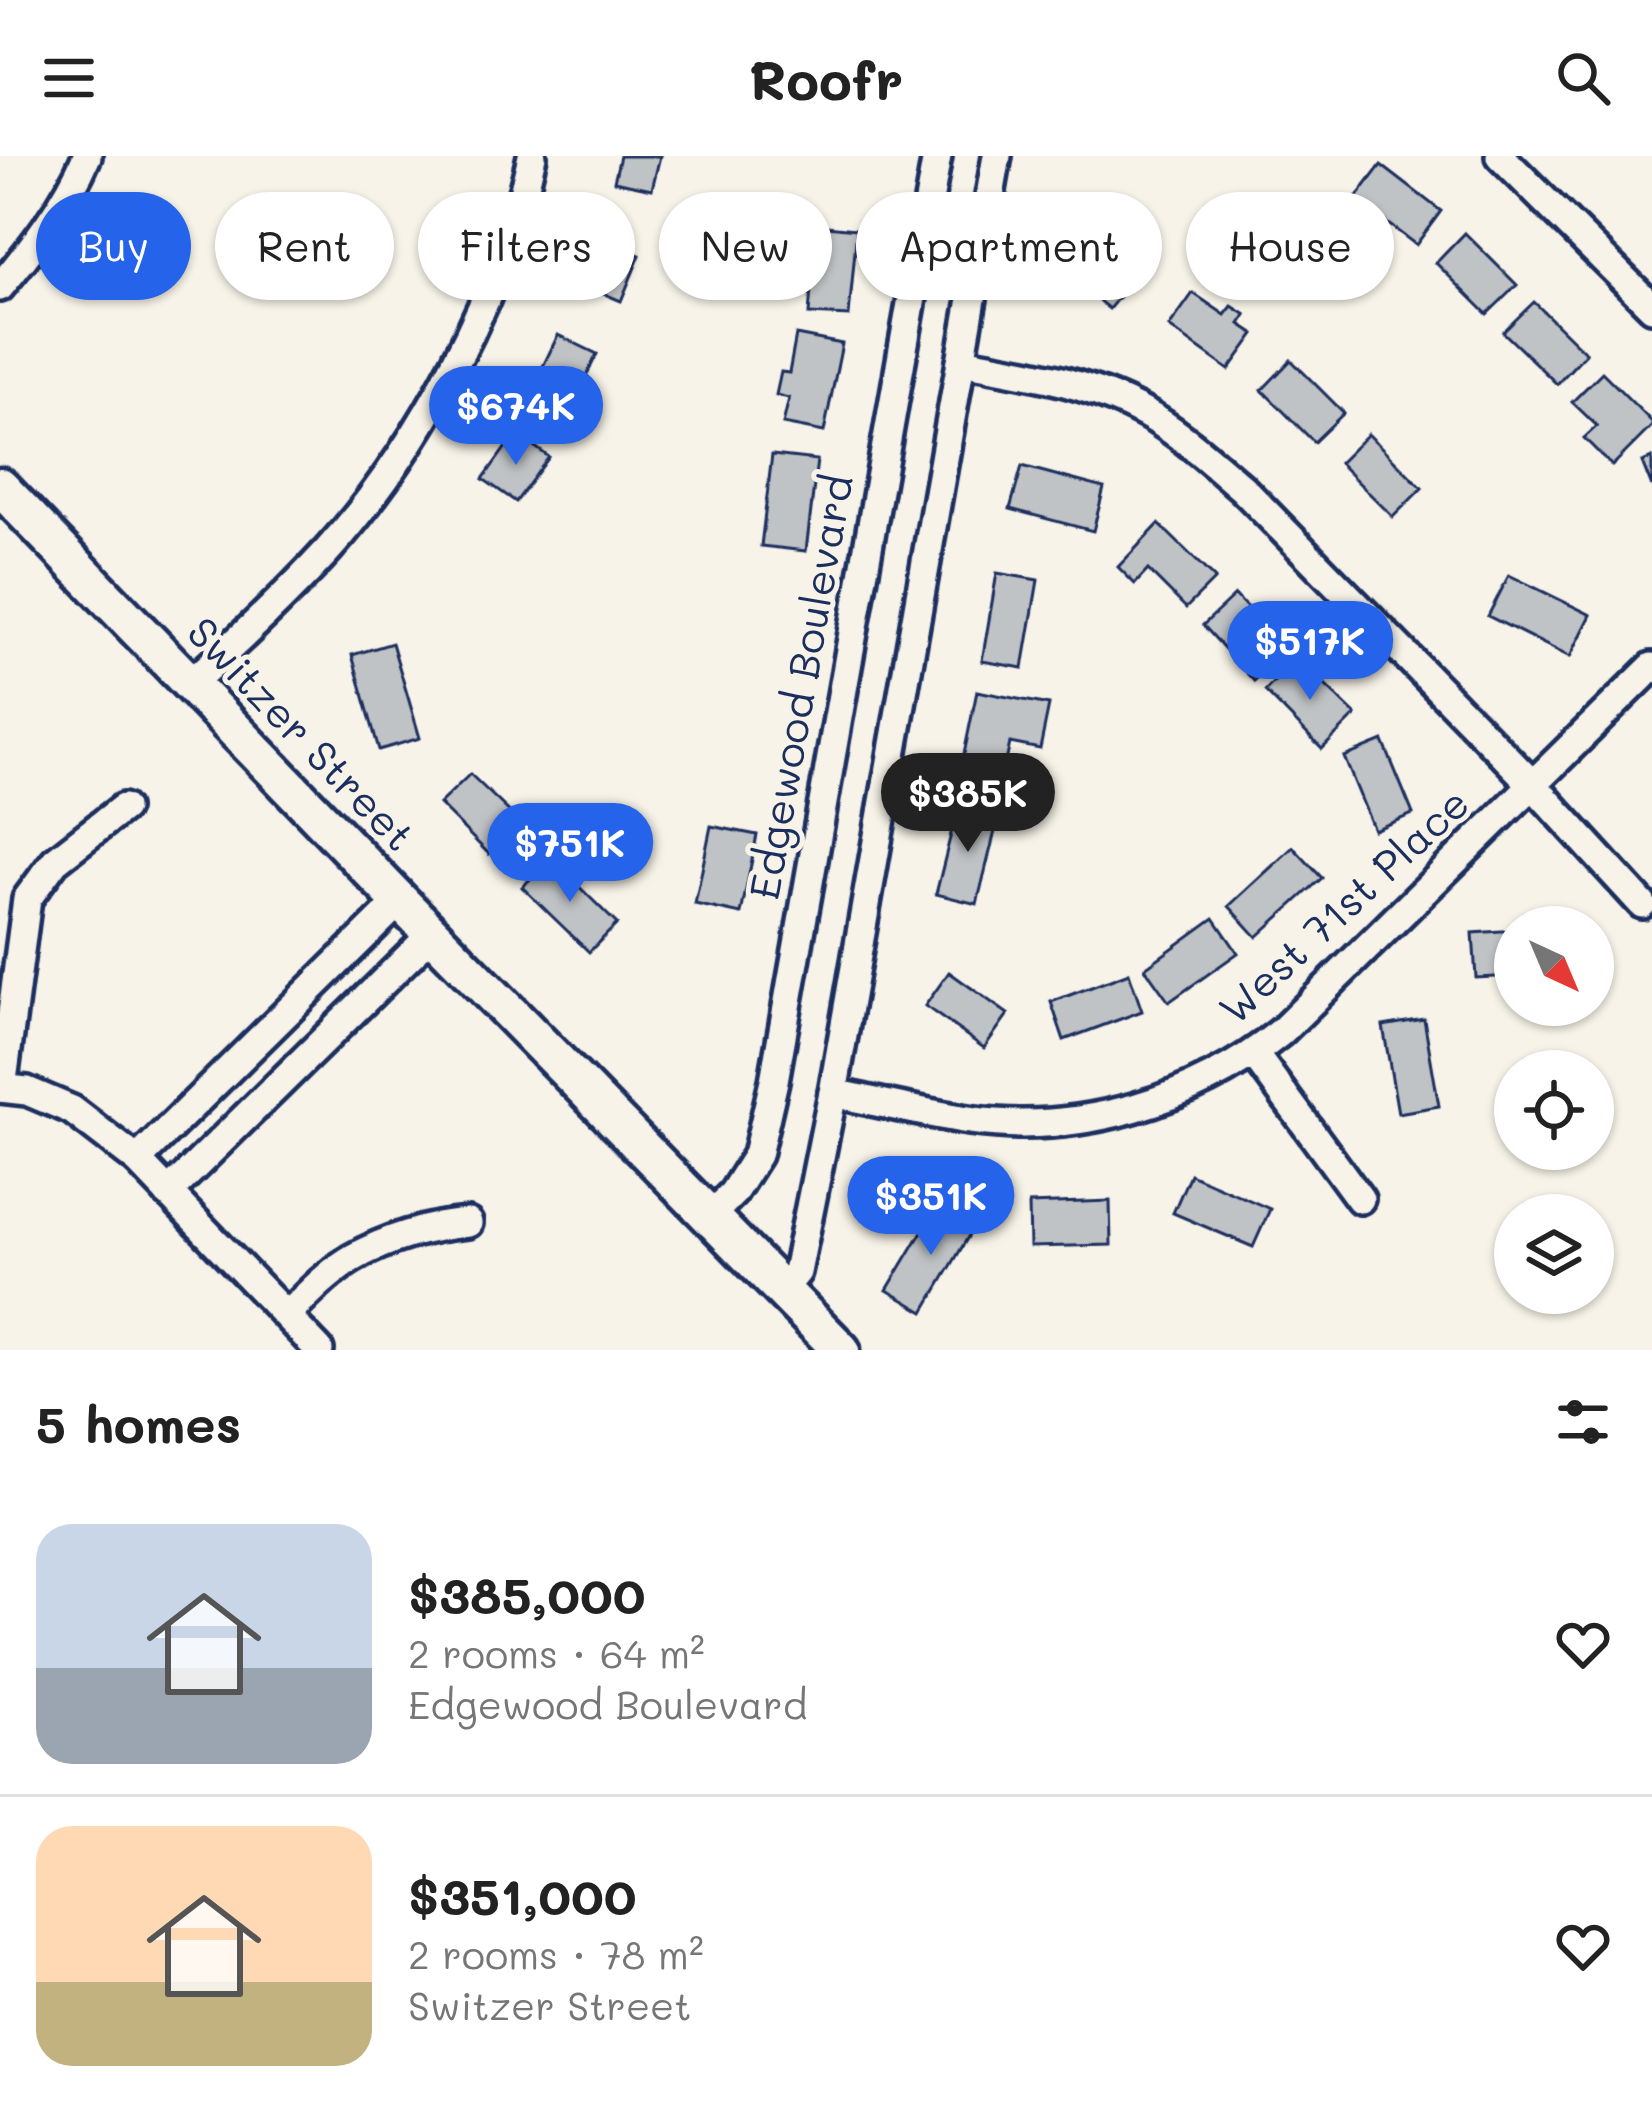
<!DOCTYPE html>
<html lang="en">
<head>
<meta charset="utf-8">
<style>
  :root { --surface:#fff; --page:#f6f6f6; --text:#222; --muted:#767676; --line:#e0e0e0; --accent:#2563eb }
  body { margin:0; font-family:Mali,sans-serif; background:var(--page); color:var(--text); height:100vh; display:flex; flex-direction:column; font-size:45px; white-space:nowrap }
  * { box-sizing:border-box; margin:0 }
  p { font-size:39px; color:var(--muted) }
  .icon { flex:none; width:66px; height:66px; fill:none; stroke:currentColor; stroke-width:2; stroke-linecap:round; stroke-linejoin:round }
  .map { position:relative; height:1194px; overflow:hidden }
  .details { display:flex; flex-direction:column; background:var(--surface); flex:1 }
  .details>* { flex:none }
  .top-card { position:absolute; left:36px; top:36px; width:1581px; height:108px; display:flex; gap:24px }
  .needle { width:78px; rotate:136deg }
  .fabs { position:absolute; left:1494px; top:750px; display:grid; gap:24px }
  .fabs a { display:grid; place-items:center; width:120px; height:120px; border-radius:50%; background:var(--surface); box-shadow:0 3px 9px #0004; font-size:60px }
  .price { position:absolute; translate:-50% -102px; padding:0 27px; border-radius:42px; background:var(--accent); color:#fff; font-size:39px; line-height:78px; filter:drop-shadow(0 3px 6px #0008) }
  .price::after { content:''; position:absolute; left:50%; top:72px; width:36px; height:27px; margin-left:-18px; background:inherit; clip-path:polygon(0 0,100% 0,50% 100%) }
  .price.current { background:#222; color:#fff }
  ul { padding:0; list-style:none }
  li { display:flex; align-items:center; gap:36px; height:300px; padding:0 36px }
  li+li { border-top:3px solid var(--line) }
  li span { display:grid; place-items:center; flex:none; width:336px; height:240px; border-radius:36px; color:#555 }
  li>.icon { margin-inline-start:auto }
  span .icon { width:144px; height:144px; fill:#fffc; stroke-width:1 }
  li b { font-size:51px }
  h2 { display:flex; justify-content:space-between; align-items:center; height:144px; padding:0 36px; font-size:51px }
  .chip { padding:0 42px; border-radius:54px; background:var(--surface); box-shadow:0 3px 9px #0004; font-size:42px; line-height:108px }
  .chip.current { background:var(--accent); color:#fff }
  header { display:flex; justify-content:space-between; align-items:center; height:156px; padding:0 36px; background:var(--surface); font-size:54px; font-weight:700 }
  .map>svg:first-child { display:block }
</style>
</head>
<body>
<header><svg class="icon" aria-label="menu" viewBox="0 0 24 24"><path d="M4 6h16M4 12h16M4 18h16"/></svg>Roofr<svg class="icon" aria-label="search" viewBox="0 0 24 24"><circle cx="10" cy="10" r="6"/><path d="M15 15l6 6"/></svg></header>
<div class="map">
<svg width="1652" height="1194" viewBox="0 0 1652 1194">
  <rect width="100%" height="100%" fill="#f7f3e8"/>
  <filter id="ink" filterUnits="userSpaceOnUse"><feTurbulence type="fractalNoise" baseFrequency=".00833" numOctaves="2"/><feDisplacementMap in="SourceGraphic" scale="24" xChannelSelector="R" yChannelSelector="G"/><feConvolveMatrix kernelMatrix="1 2 1 2 8 2 1 2 1" color-interpolation-filters="sRGB"/></filter>
  <g filter="url(#ink)">
    <g fill="#c0c3c5" stroke="#1b2f5e" stroke-width="3">
      <polygon points="620,0 660,0 652,33 614,25"/>
      <polygon points="1381,9 1441,55 1416,89 1355,43"/>
      <polygon points="1065,64 1136,120 1109,153 1039,96"/>
      <polygon points="816,69 857,73 849,160 809,158"/>
      <polygon points="1465,77 1517,129 1487,158 1436,107"/>
      <polygon points="601,82 640,99 621,145 581,128"/>
      <polygon points="1193,137 1225,159 1232,150 1246,159 1240,168 1255,178 1229,214 1169,171"/>
      <polygon points="1534,146 1586,197 1557,228 1503,176"/>
      <polygon points="558,179 597,198 572,249 533,231"/>
      <polygon points="796,179 842,188 824,276 783,268 789,242 776,239 781,216 789,217"/>
      <polygon points="1291,204 1344,257 1314,286 1262,234"/>
      <polygon points="1602,216 1652,266 1652,270 1612,310 1584,282 1597,270 1572,246"/>
      <polygon points="516,277 549,301 516,346 483,323"/>
      <polygon points="1368,278 1422,332 1393,361 1339,307"/>
      <polygon points="772,299 817,304 806,395 761,390"/>
      <polygon points="1652,302 1652,331 1642,306"/>
      <polygon points="1022,310 1104,332 1093,375 1010,353"/>
      <polygon points="1159,368 1215,423 1186,452 1148,414 1135,428 1118,411"/>
      <polygon points="997,417 1038,424 1023,512 982,505"/>
      <polygon points="1509,419 1591,459 1570,501 1488,460"/>
      <polygon points="1235,439 1287,494 1254,525 1203,469"/>
      <polygon points="392,487 420,582 379,594 352,499"/>
      <polygon points="1297,502 1356,559 1322,593 1265,535"/>
      <polygon points="977,535 1049,549 1040,593 1010,587 1001,630 959,622"/>
      <polygon points="1383,585 1413,658 1374,674 1344,601"/>
      <polygon points="470,618 520,666 489,698 439,648"/>
      <polygon points="958,650 999,659 977,748 936,738"/>
      <polygon points="711,670 757,679 741,758 695,748"/>
      <polygon points="1293,691 1322,722 1257,781 1229,750"/>
      <polygon points="551,703 617,768 589,796 522,731"/>
      <polygon points="1214,762 1238,797 1169,846 1145,812"/>
      <polygon points="1515,774 1515,820 1476,822 1473,777"/>
      <polygon points="949,816 1008,858 984,892 925,850"/>
      <polygon points="1129,817 1142,855 1064,884 1051,846"/>
      <polygon points="1424,863 1439,950 1398,957 1383,870"/>
      <polygon points="1190,1018 1270,1053 1253,1091 1173,1057"/>
      <polygon points="1110,1045 1111,1089 1030,1091 1029,1048"/>
      <polygon points="939,1047 975,1069 924,1156 887,1134"/>
    </g>
    <g fill="none" stroke-linecap="round" stroke-linejoin="round">
      <g stroke="#1b2f5e" stroke-width="36">
        <g id="street">
          <polyline points="1500,0 1652,151"/>
          <path d="M0,131c34,-41 66,-82 87,-131"/>
          <path d="M961,205c67,12 135,22 194,58 32,20 59,45 87,69l291,297 109,119"/>
          <path d="M190,528c48,-43 95,-87 138,-134 93,-103 175,-258 204,-394"/>
          <polyline points="1254,898 1360,1043"/>
          <polyline points="0,932 27,935 72,954 137,1004 319,1194"/>
          <polyline points="2,932 27,743 55,705 123,652"/>
          <path d="M833,937c45,9 90,20 136,27 109,16 227,-19 312,-88l371,-365"/>
          <polyline points="137,1004 400,745"/>
          <polyline points="168,1037 433,777"/>
          <polyline points="710,1060 733,1037 757,999 774,925 937,0"/>
          <polyline points="783,1133 797,1116 833,937 997,0"/>
          <path d="M287,1159c20,-20 40,-41 64,-56 34,-20 78,-33 117,-36"/>
        </g>
      </g>
      <g stroke="#1b2f5e" stroke-width="45">
        <polyline id="secondary" points="0,331 400,745 841,1194"/>
      </g>
      <use href="#street" stroke="#f7f3e8" stroke-width="27"/>
      <use href="#secondary" stroke="#f7f3e8" stroke-width="36"/>
    </g>
  </g>
  <g text-anchor="middle" stroke-width="10" stroke-linejoin="round" paint-order="stroke">
    <g font-size="42" fill="#1b2f5e" stroke="#f7f3e8">
      <text transform="translate(801 531) rotate(-80)" y="15">Edgewood Boulevard</text>
      <text transform="translate(301 578) rotate(46)" y="15">Switzer Street</text>
      <text transform="translate(1344 750) rotate(-43)" y="15">West 71st Place</text>
    </g>
  </g>
</svg>
<div class="fabs">
<a><svg class="needle" viewBox="-14 -14 28 28"><path d="M0-13l5 13h-10z" fill="#e53935"/><path d="M0 13l5-13h-10z" fill="#767676"/></svg></a>
<a><svg class="icon" aria-label="locate" viewBox="0 0 24 24"><circle cx="12" cy="12" r="6"/><path d="M12 2v4M12 18v4M2 12h4M18 12h4"/></svg></a>
<a><svg class="icon" aria-label="layers" viewBox="0 0 24 24"><path d="M12 4l9 5-9 5-9-5zM3 14l9 5 9-5"/></svg></a>
</div>
<b class="price" style="left:516px;top:312px">$674K</b>
<b class="price" style="left:1310px;top:547px">$517K</b>
<b class="price current" style="left:968px;top:699px">$385K</b>
<b class="price" style="left:570px;top:749px">$751K</b>
<b class="price" style="left:931px;top:1102px">$351K</b>
<div class="top-card">
<a class="chip current">Buy</a>
<a class="chip">Rent</a>
<a class="chip">Filters</a>
<a class="chip">New</a>
<a class="chip">Apartment</a>
<a class="chip">House</a>
</div>
</div>
<section class="details">
<h2>5 homes<svg class="icon" aria-label="filters" viewBox="0 0 24 24"><path d="M4 7h16M4 17h16"/><circle cx="9" cy="7" r="2"/><circle cx="15" cy="17" r="2"/></svg></h2>
<ul>
<li><span style="background:linear-gradient(#c9d6e8 60%,#9aa5b1 0)"><svg class="icon" aria-label="home" viewBox="0 0 24 24"><path d="M3 11l9-7 9 7M6 9v11h12V9"/></svg></span><div><b>$385,000</b><p>2 rooms · 64 m²</p><p>Edgewood Boulevard</p></div><svg class="icon" aria-label="heart" viewBox="0 0 24 24"><path d="M12 20l-8-8c-3-5 5-10 8-4 3-6 11-1 8 4z"/></svg></li>
<li><span style="background:linear-gradient(#ffd9b3 65%,#c2b280 0)"><svg class="icon" aria-label="home" viewBox="0 0 24 24"><path d="M3 11l9-7 9 7M6 9v11h12V9"/></svg></span><div><b>$351,000</b><p>2 rooms · 78 m²</p><p>Switzer Street</p></div><svg class="icon" aria-label="heart" viewBox="0 0 24 24"><path d="M12 20l-8-8c-3-5 5-10 8-4 3-6 11-1 8 4z"/></svg></li>
</ul>
</section>
</body>
</html>
